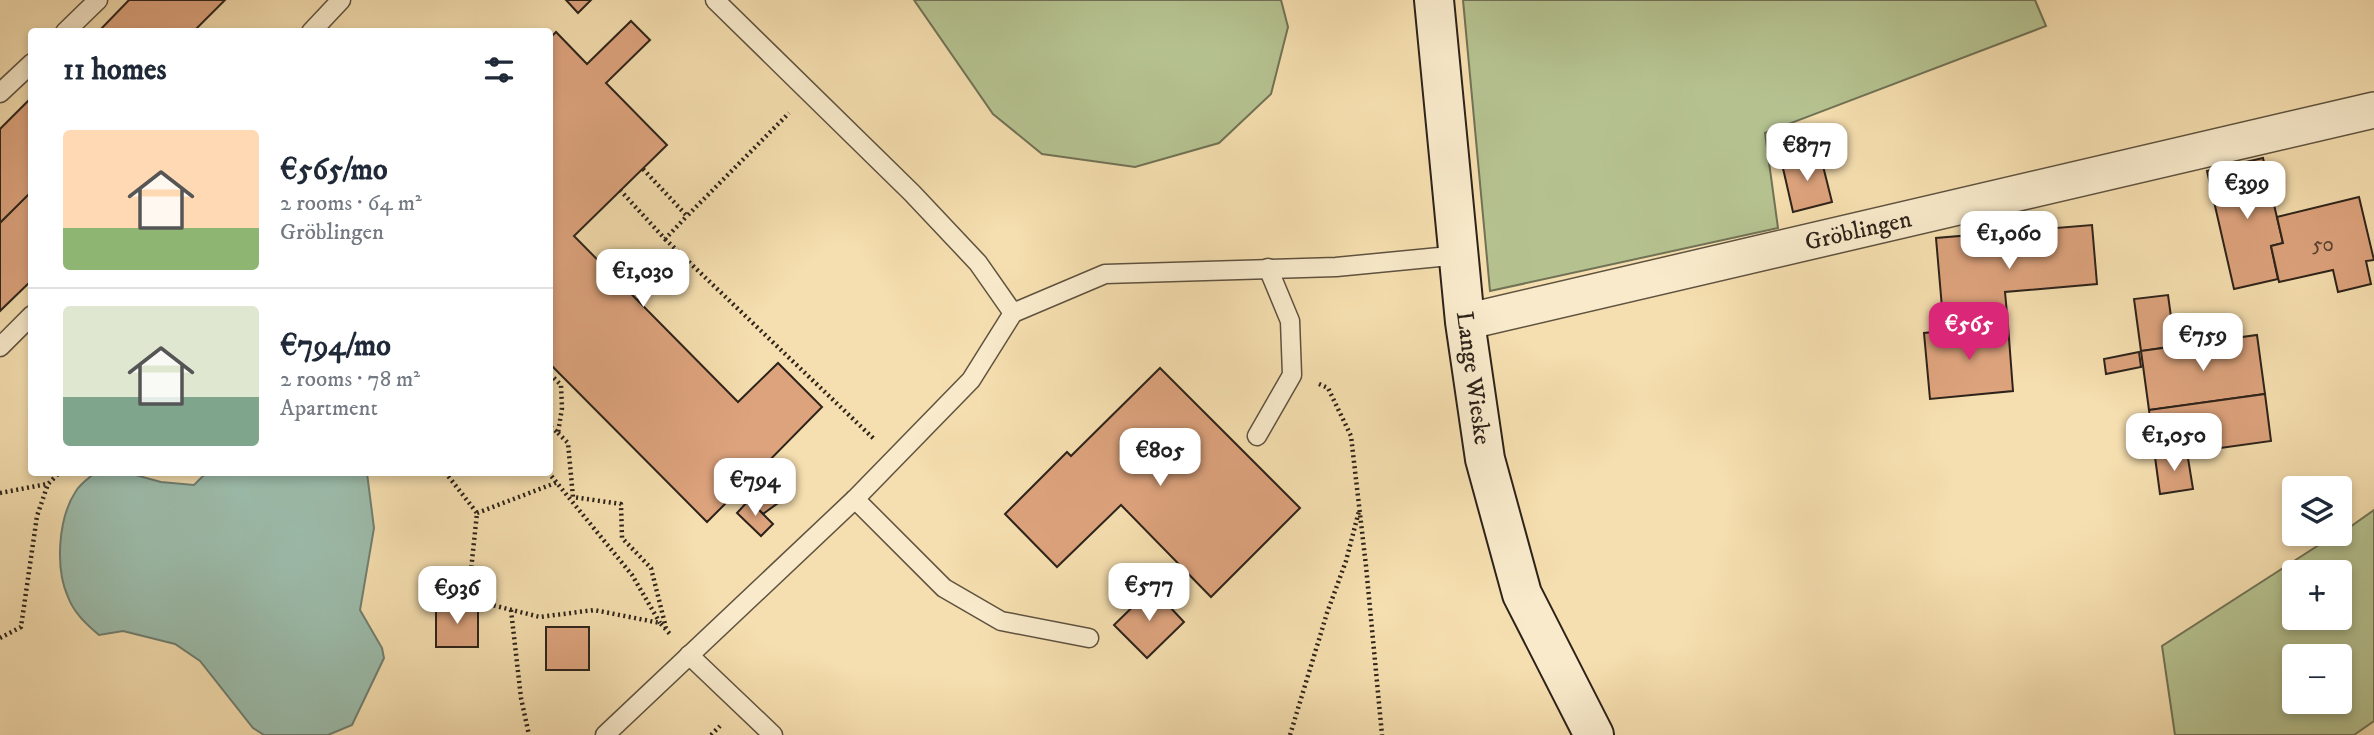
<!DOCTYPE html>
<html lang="en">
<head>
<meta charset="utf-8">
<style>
  :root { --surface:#fff; --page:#f6f6f7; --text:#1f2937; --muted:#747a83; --line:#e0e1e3; --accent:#db2777 }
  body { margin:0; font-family:"IM FELL DW Pica",serif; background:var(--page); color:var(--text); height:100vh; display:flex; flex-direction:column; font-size:26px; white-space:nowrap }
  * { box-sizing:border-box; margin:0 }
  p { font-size:23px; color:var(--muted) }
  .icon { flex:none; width:38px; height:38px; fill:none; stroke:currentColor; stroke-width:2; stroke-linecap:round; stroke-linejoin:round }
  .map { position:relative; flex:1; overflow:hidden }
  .sheet { position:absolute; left:28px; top:28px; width:525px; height:448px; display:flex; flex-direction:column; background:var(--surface); border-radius:7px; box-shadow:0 4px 10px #0003 }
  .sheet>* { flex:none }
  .controls { position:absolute; left:2282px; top:476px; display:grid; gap:14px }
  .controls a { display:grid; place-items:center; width:70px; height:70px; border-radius:7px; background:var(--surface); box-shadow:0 4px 10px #0003; font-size:35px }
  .price { position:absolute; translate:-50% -60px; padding:0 16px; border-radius:14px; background:#fff; color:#222; font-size:23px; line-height:46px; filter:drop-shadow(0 2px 4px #0008) }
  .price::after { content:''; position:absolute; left:50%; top:42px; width:21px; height:16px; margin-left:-10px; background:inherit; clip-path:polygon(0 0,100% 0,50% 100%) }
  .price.selected { background:var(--accent); color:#fff }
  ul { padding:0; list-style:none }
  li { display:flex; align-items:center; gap:21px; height:175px; padding:0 35px }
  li+li { border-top:2px solid var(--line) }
  li span { display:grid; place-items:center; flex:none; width:196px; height:140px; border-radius:7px; color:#555 }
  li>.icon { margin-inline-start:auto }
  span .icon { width:84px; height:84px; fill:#fffc; stroke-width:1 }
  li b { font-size:30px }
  h2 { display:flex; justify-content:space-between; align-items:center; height:84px; padding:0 35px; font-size:30px }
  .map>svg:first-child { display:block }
</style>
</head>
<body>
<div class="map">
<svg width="2374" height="735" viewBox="0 0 2374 735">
  <rect width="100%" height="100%" fill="#f5deaf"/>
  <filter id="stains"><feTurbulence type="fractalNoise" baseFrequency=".00286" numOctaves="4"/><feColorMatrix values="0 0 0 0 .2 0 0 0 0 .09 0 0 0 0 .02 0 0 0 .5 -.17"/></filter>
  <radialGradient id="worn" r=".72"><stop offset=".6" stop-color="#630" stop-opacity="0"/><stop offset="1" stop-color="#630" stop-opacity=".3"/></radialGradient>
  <g fill="#b5c290" stroke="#717255" stroke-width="2" fill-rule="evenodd">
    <polygon points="914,0 1281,0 1288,27 1271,94 1219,143 1135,167 1042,154 993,114"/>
    <polygon points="1463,0 2035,0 2046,26 1765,133 1778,228 1490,291"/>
    <path d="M2374,510v211l-20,14h-179l-13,-89 174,-112h4zM2294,572h46v46h-46zM2294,656h46v46h-46z"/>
  </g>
  <path fill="#9cbcab" stroke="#707f71" stroke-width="2" d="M96,472l32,1 33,9 33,3 12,-12h161l7,55 -14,82 22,38 2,10 -32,67 -24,10h-64l-11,-7 -53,-67 -25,-17 -52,-13 -24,4c-13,-11 -25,-22 -31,-38 -13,-29 -10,-79 8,-106 4,-7 13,-13 20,-19z"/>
  <g fill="#dda37d" stroke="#2d231a" stroke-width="2">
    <polygon points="129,0 225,0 193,32 98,32"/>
    <polygon points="566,0 591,0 578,13"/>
    <polygon points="631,21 650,40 606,83 667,145 574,236 738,402 778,363 822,407 753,477 778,503 763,514 739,490 707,522 550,364 550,38 556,32 587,64"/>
    <polygon points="32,97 32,192 0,223 0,129"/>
    <polygon points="1820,154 1832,202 1793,212 1782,164"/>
    <polygon points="2263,158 2283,243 2271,246 2278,279 2234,289 2207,171"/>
    <polygon points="29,194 32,196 32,268 29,270 32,280 0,311 0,223"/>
    <polygon points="2359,197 2374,260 2366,261 2371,284 2338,292 2333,270 2279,282 2271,246 2283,243 2277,217"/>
    <polygon points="2092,225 2097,284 2005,292 2008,325 1944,331 1936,238"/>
    <polygon points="2168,295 2175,346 2141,351 2134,299"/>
    <polygon points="2008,325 2013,391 1930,399 1924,333"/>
    <polygon points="2257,335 2265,394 2149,410 2141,351"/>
    <polygon points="2139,352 2141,367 2106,374 2104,359"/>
    <polygon points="1160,368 1300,508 1211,597 1121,505 1057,567 1005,514 1067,452 1071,456"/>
    <polygon points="2265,394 2271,441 2155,457 2149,410"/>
    <polygon points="2187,452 2193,489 2160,494 2155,457"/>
    <polygon points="749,500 773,524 761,536 737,513"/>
    <polygon points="1152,588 1184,622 1147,658 1114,625"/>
    <rect x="436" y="605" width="42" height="42"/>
    <rect x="546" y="627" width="43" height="43"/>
  </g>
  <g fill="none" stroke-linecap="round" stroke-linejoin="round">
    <g stroke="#5f523f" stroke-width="21">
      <g id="lane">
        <polyline points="65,32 98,0"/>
        <polyline points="311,32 341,0"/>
        <polyline points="0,93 32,63"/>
        <polyline points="1013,313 1105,274 1336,267 1460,255"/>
        <polyline points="0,347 32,315"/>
        <polyline points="1257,436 1292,375 1290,321 1268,268"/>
        <polyline points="855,499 944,588 1001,621 1089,638"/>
        <polyline points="689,655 773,735"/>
        <polyline points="605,735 855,499 971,380 1013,313 978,263 912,193 715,0"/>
      </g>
    </g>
    <g stroke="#5f523f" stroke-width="38">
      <polyline id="street" points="1465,322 2374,110"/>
    </g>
    <g stroke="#2d231a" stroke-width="42">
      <polyline id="secondary" points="1434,0 1465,322 1485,459 1522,594 1594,735"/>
    </g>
    <g stroke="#2d231a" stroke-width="4.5" stroke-dasharray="2 3.5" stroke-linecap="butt">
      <polyline points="643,169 687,216 789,113"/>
      <polyline points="620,190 665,239 687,216"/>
      <polyline points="665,239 874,439"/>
      <polyline points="638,301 681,254"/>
      <polyline points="550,374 561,385 562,408 558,433 550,426"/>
      <polyline points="1319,384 1328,388 1351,436 1366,566 1382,735"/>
      <polyline points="558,433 568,443 573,497 621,504 622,538 651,568 666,628"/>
      <polyline points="445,472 477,513 468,599 540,617 594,610 660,623 670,634"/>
      <polyline points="548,472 632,575 660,623"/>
      <polyline points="0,493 47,484"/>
      <polyline points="477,513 558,482"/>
      <polyline points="511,610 521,698 529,735"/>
      <polyline points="0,638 21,627 37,516 48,484 60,472"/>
      <polyline points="711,735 720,726"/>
      <polyline points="1290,735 1327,613 1346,561 1359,511"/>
    </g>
    <use href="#lane" stroke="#f8eacb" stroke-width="18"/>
    <use href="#street" stroke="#f8eacb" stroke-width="35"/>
    <use href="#secondary" stroke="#f8eacb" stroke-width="38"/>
  </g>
  <g text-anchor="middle" stroke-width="5" stroke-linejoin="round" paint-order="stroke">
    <g font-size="21" fill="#594333">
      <text x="2323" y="251">50</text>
    </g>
    <g font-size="24" fill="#2d231a" stroke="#f8eacb">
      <text transform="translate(1858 230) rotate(-13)" y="8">Gröblingen</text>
      <text transform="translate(1474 378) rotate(82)" y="8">Lange Wieske</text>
    </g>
  </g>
  <rect width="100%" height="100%" filter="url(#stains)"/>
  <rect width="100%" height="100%" fill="url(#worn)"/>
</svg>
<div class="controls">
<a><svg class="icon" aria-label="layers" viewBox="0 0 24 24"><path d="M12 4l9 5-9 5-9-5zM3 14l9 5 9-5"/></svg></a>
<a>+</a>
<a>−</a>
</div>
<b class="price" style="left:1807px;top:183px">€877</b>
<b class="price" style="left:2247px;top:221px">€399</b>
<b class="price" style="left:2009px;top:271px">€1,060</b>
<b class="price" style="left:643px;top:309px">€1,030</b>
<b class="price selected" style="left:1969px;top:362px">€565</b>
<b class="price" style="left:2203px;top:373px">€759</b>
<b class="price" style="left:2174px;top:473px">€1,050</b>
<b class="price" style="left:1160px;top:488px">€805</b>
<b class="price" style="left:755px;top:518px">€794</b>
<b class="price" style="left:1149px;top:623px">€577</b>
<b class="price" style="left:457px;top:626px">€936</b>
<section class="sheet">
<h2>11 homes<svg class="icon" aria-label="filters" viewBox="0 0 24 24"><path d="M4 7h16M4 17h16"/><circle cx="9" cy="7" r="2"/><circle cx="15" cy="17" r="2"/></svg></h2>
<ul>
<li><span style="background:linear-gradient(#ffd9b3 70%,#8fb573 0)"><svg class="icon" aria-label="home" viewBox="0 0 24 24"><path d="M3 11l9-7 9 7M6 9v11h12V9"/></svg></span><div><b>€565/mo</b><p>2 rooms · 64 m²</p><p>Gröblingen</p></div></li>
<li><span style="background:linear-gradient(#dfe7d0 65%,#7fa58c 0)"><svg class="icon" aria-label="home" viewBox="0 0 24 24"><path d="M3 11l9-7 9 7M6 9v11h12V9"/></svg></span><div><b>€794/mo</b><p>2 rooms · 78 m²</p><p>Apartment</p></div></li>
</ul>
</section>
</div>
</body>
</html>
